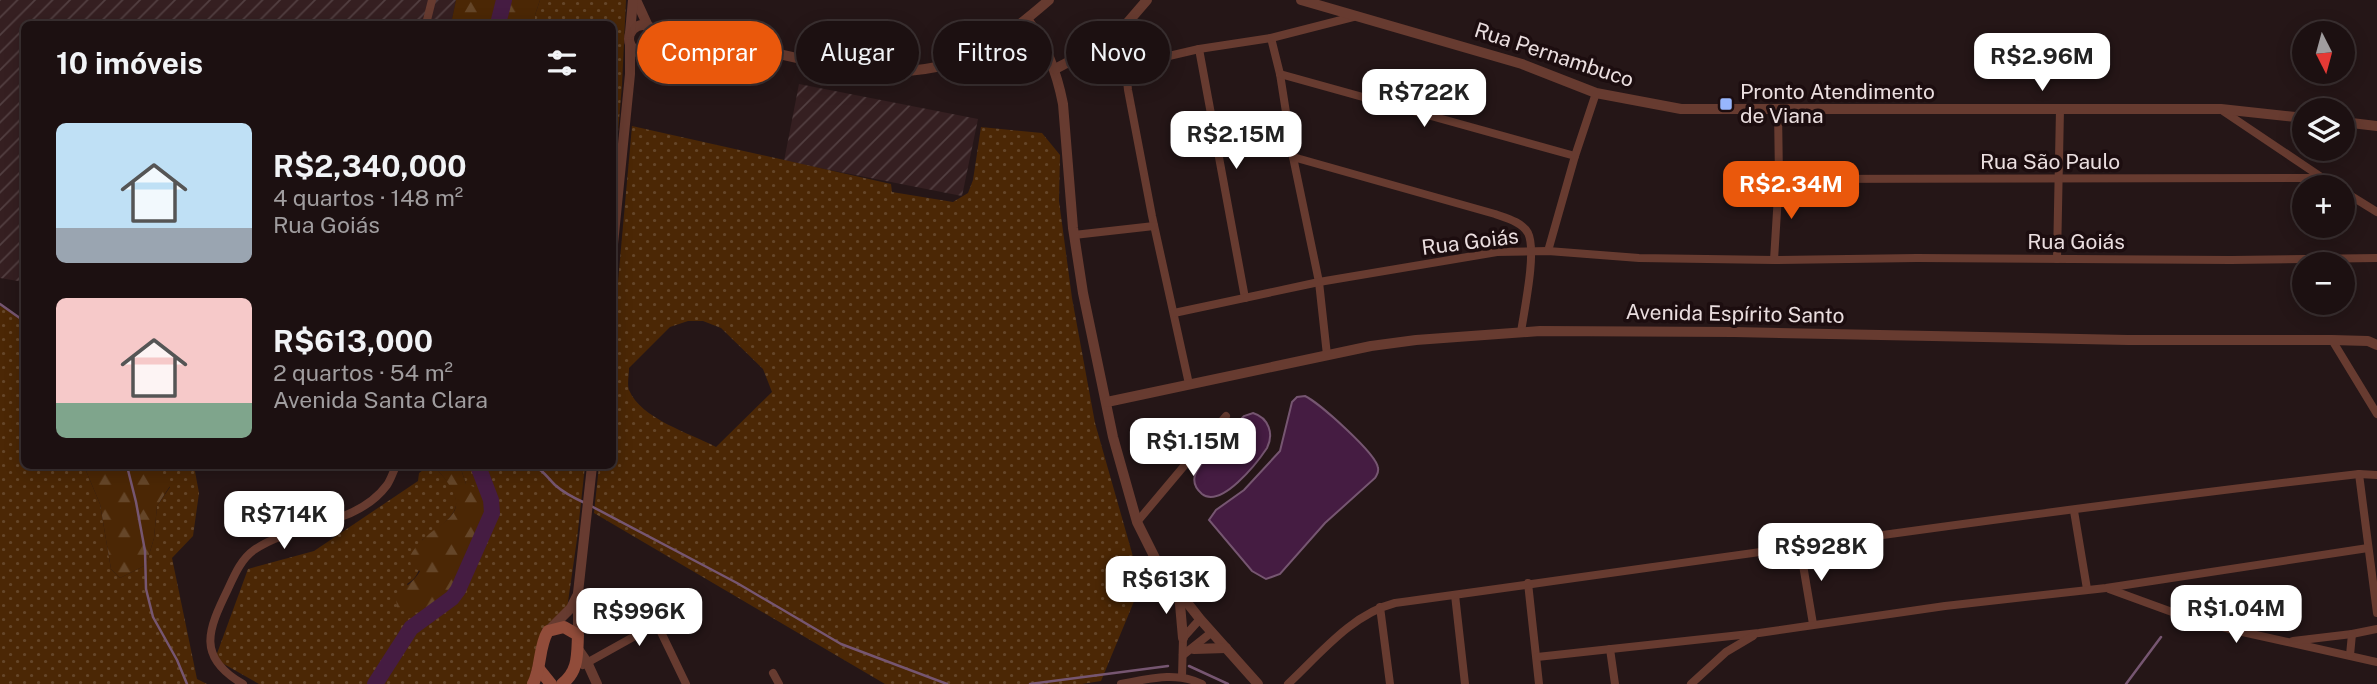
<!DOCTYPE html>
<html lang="pt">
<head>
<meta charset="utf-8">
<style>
  :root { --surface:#1c1011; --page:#25191a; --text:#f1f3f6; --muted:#a09d9f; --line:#3a3031; --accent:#ea580c }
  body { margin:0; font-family:"Public Sans",sans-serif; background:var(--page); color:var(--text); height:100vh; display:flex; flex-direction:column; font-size:26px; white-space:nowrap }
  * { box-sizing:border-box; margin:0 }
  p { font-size:23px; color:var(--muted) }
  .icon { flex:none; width:38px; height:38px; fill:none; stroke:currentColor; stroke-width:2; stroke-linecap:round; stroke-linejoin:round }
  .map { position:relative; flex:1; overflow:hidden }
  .panel { position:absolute; left:21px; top:21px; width:595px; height:448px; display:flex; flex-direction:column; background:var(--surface); border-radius:10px; box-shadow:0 4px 18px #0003,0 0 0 2px var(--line) }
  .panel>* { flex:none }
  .top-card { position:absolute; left:637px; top:21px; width:665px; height:63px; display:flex; gap:14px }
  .needle { width:46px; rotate:174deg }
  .tools { position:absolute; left:2292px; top:21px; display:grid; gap:14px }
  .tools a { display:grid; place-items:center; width:63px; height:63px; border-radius:50%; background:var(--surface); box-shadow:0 4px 18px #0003,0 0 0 2px var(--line); font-size:35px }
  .price { position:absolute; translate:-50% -60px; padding:0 16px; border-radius:14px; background:#fff; color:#222; font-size:23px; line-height:46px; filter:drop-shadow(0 2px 4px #0008) }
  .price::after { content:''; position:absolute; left:50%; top:42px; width:21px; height:16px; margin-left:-10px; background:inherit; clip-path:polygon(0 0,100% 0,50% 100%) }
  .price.selected { background:var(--accent); color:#fff }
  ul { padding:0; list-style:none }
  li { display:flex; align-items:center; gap:21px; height:175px; padding:0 35px }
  li span { display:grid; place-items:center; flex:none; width:196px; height:140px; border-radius:10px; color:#555 }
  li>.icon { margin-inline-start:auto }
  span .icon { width:84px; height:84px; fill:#fffc; stroke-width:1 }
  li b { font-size:30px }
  h2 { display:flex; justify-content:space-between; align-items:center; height:84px; padding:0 35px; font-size:30px }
  .tag { padding:0 24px; border-radius:32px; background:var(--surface); box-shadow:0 4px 18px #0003,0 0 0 2px var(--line); font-size:24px; line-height:63px }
  .tag.selected { background:var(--accent); color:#fff }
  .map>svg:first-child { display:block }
</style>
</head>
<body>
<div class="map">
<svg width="2377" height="684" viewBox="0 0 2377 684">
  <defs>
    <pattern id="industrial-furrows" width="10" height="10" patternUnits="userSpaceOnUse" patternTransform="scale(1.75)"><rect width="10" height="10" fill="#351f21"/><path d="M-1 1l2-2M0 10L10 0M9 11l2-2" fill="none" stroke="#523f41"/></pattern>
    <pattern id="grass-dots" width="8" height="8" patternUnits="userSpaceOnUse" patternTransform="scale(1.75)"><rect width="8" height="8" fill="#4b2705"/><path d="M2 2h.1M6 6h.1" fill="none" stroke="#654629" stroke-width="1.8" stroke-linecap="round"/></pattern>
    <pattern id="forest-firs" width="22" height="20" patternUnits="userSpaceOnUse" patternTransform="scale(1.75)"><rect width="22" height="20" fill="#4b2705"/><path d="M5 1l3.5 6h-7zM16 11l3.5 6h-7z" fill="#654629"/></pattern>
  </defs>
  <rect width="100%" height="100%" fill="#251617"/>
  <g fill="url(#industrial-furrows)">
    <polygon points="0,0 456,0 451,24 24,24 24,282 0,278"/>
    <polygon points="799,84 978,119 962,196 784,161"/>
  </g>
  <g fill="url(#grass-dots)" fill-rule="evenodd">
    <polygon points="540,0 626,0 622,85 613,191 612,24 535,24 535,15"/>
    <path d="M632,126l259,58 1,8 61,10 15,-9 5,-13 8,-53 61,6 18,22 -1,46 13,97 23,125 39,137 1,39 -34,82 -19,3h-197l-291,-171 5,-47h13l1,-129zM688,321h15l18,7 42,41 9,23 -56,55c-26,-14 -75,-28 -87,-57 -2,-6 0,-15 0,-22l41,-41z"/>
    <polygon points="0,306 24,320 24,466 84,466 100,504 111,569 120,578 146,565 154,538 157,506 170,487 147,466 194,466 199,493 193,536 172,558 197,679 207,684 0,684"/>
    <path d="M429,466h5c35,38 27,46 -12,74 -1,17 2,34 -15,44l14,28 45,-128 -6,-18h125l-8,73 -10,70 -25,20 -14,55h-269l-44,-25 33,-90 66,-18 104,-70 1,-8z"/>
  </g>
  <g fill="url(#forest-firs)">
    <polygon points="456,0 540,0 535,15 535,24 451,24"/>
    <polygon points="84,466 147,466 162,473 170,486 157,506 154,538 146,565 120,578 111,569 100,504"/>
    <path d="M434,466h26l6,18 24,9c1,5 3,11 2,16 -1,13 -10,29 -17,40 -14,26 -41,80 -78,59l-1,-12c8,-9 19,-15 24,-25l-9,-4 -1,-11c23,-41 76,-33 24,-90z"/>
  </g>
  <g fill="#451c42" stroke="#765671" stroke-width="2">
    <path d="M1305,396c13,6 72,58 73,72 1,5 -1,6 -3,10l-50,45 -45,51 -14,5 -14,-8 -43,-51 7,-10 28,-20 36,-39 12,-49 5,-5z"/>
    <path d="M1253,413c16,5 21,21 14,35 -10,15 -46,61 -65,46 -6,-5 -9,-12 -7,-19 3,-12 39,-48 49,-59z"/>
  </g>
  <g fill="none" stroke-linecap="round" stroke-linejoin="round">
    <g stroke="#765671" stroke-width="2.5">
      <polyline points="0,304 24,321"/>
      <polyline points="127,466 136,502 145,551 146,589 153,617 177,660 187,684"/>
      <path d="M534,466c9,4 13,11 21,19 9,8 19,13 30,18"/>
      <polyline points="591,506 737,583 841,644 947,684"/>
      <polyline points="1189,666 1228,684"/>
      <polyline points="1030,684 1168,666"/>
      <polyline points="2126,684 2161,637"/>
    </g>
    <g stroke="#451c42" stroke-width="16">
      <polyline points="498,24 504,0"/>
      <polyline points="375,684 411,628 452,598 458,590 492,513 491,500 478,466"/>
    </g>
    <g stroke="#673b30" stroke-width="8">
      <polyline points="426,24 432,0"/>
      <polyline points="1122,29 1128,90 1152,216 1189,384"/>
      <polyline points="1271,38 1280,74 1293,157 1319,282 1327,355"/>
      <polyline points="1199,49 1245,298"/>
      <polyline points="1126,66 1199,49 1271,38 1357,16"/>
      <polyline points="1280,74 1575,156"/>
      <polyline points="2223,111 2336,187"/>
      <path d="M1293,157l202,57c11,4 27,8 33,19 9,18 -4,78 -7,99"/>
      <polyline points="1779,179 2321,178"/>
      <polyline points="2343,191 2377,212"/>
      <polyline points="1074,235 1154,226"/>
      <polyline points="1548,251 1575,156 1596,93"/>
      <polyline points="2057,259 2060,109"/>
      <polyline points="1774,260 1779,179 1778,110"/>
      <polyline points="1174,313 1319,282 1497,252 1548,251 1639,258 1774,260 1917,258 2231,260 2377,258"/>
      <polyline points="2332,340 2377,414"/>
      <polyline points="2359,474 2377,613"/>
      <polyline points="2074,511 2087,589"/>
      <polyline points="1137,522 1226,416"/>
      <polyline points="1800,547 1813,624"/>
      <polyline points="1528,583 1539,684"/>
      <polyline points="2109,589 2172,612 2229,629 2377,662"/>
      <polyline points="1455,595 1465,684"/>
      <polyline points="1380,607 1390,684"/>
      <polyline points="2293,641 2352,634 2377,629"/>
      <polyline points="1610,649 1615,684"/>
      <polyline points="1183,655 1212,632"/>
      <polyline points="2350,655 2352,634"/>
      <polyline points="1537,657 1759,633 1945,606 2106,588 2368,548"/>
      <polyline points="583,665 653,626 659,628 686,684"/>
      <polyline points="773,673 779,684"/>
      <polyline points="1182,677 1183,638 1200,619"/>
      <path d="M243,684c-47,-27 -35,-54 -15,-95 6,-13 13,-30 26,-39 41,-28 102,-23 133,-65 4,-6 6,-13 9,-19"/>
      <path d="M1121,684c27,-5 55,-13 81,0"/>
      <path d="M1288,684c32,-30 64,-70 107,-81 321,-44 642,-92 964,-129l18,1"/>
      <polyline points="1691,684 1726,652 1753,636"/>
    </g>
    <g stroke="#673b30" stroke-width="10">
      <polyline points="636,0 648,26"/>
      <polyline points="1301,0 1522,64 1596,93 1681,109 2221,109 2305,118"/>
      <path d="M1027,19c20,26 30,54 36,85l10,124 10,65 30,144 24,85 23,46 40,51 58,65"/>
      <circle cx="643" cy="39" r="14"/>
      <path d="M653,29c11,2 20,7 31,9 19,4 38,5 58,8 68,13 140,39 209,17 37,-11 69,-38 98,-63"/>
      <polyline points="630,33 633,0"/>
      <polyline points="1055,69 1105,43 1122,29 1147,0"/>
      <polyline points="2343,122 2377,126"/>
      <polyline points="612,254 630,74 630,44"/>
      <polyline points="1107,402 1371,346 1416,340 1540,331 1734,332 2128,340 2332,340 2368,341 2377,345"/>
      <polyline points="1179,593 1183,638"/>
      <polyline points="548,631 571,608 577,596"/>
      <polyline points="578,635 578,593 592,466"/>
      <polyline points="578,649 587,662 597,684"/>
      <polyline points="1194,649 1226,648"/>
    </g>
    <g stroke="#914c3a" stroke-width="12">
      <polyline points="539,669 551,684"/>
      <path d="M533,684c9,-18 5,-36 15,-53l16,-4 14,8c-1,19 1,36 -16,49"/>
    </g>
  </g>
  <rect fill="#97b6fd" stroke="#1c0d0f" stroke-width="2.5" x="1719" y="97" width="14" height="14" rx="3.5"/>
  <g text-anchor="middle" stroke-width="7" stroke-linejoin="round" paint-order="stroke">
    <g font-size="21" fill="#eadedf" stroke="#1c0d0f">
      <text transform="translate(1554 55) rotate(18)" y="7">Rua Pernambuco</text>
      <text x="2050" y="169">Rua São Paulo</text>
      <text transform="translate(1470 242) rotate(-7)" y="7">Rua Goiás</text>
      <text x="2076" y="249">Rua Goiás</text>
      <text transform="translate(1735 314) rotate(1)" y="7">Avenida Espírito Santo</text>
    </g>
    <g font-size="21" fill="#eadedf" stroke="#1c0d0f" text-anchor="start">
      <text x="1740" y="99">Pronto Atendimento<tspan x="1740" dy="24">de Viana</tspan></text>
    </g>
  </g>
</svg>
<div class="tools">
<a><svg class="needle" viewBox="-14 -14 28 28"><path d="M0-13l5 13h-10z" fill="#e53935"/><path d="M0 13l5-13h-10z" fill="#a09d9f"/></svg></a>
<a><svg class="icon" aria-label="layers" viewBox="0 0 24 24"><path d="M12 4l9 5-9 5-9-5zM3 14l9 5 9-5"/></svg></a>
<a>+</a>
<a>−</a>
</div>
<b class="price" style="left:2042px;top:93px">R$2.96M</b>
<b class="price" style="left:1424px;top:129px">R$722K</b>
<b class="price" style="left:1236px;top:171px">R$2.15M</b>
<b class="price selected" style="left:1791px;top:221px">R$2.34M</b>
<b class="price" style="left:1193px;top:478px">R$1.15M</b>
<b class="price" style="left:284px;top:551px">R$714K</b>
<b class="price" style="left:1821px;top:583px">R$928K</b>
<b class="price" style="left:1166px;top:616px">R$613K</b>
<b class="price" style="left:2236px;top:645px">R$1.04M</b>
<b class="price" style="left:639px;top:648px">R$996K</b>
<div class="top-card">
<a class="tag selected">Comprar</a>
<a class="tag">Alugar</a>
<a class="tag">Filtros</a>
<a class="tag">Novo</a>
</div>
<section class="panel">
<h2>10 imóveis<svg class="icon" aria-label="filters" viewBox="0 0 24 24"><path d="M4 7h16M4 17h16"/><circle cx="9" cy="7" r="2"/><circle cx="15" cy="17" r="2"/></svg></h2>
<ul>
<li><span style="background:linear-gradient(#bfe0f5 75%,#9aa5b1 0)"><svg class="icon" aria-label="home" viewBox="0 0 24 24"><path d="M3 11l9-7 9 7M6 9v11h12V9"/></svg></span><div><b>R$2,340,000</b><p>4 quartos · 148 m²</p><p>Rua Goiás</p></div></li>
<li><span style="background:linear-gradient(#f6c9c9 75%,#7fa58c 0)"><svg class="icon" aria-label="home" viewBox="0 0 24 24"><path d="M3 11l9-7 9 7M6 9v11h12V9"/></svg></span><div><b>R$613,000</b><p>2 quartos · 54 m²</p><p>Avenida Santa Clara</p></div></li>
</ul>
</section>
</div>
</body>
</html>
